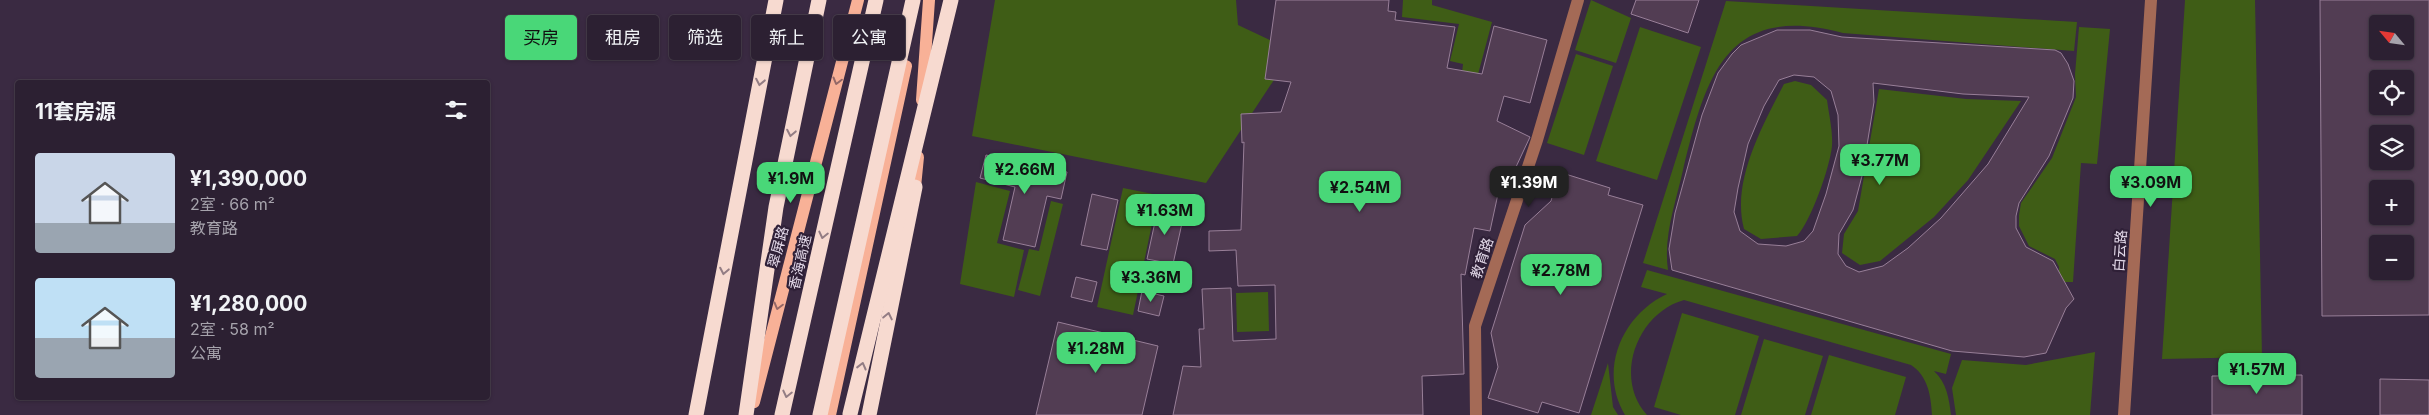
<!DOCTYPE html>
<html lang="zh">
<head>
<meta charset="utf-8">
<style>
  :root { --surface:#2c2032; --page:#34283a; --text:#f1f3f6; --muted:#a6a3ac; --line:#483e4d; --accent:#49d778 }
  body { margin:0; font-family:Inter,"Noto Sans SC",sans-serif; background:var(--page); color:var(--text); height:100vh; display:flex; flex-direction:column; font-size:19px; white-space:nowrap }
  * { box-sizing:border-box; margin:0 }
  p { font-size:16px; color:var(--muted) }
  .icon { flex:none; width:28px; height:28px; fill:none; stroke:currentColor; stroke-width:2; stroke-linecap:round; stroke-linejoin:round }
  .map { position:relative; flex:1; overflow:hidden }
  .panel { position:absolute; left:15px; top:80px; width:475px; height:320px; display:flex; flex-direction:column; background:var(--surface); border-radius:5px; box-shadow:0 1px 4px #0004,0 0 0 1px var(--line) }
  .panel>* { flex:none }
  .guide { position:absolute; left:505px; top:15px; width:475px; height:45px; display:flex; gap:10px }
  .needle { width:32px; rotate:299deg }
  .controls { position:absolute; left:2369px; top:15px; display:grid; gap:10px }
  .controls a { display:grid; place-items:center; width:45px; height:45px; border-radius:5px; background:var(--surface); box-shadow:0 1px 4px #0004,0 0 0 1px var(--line); font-size:25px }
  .price { position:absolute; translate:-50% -42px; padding:0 11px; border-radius:10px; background:var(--accent); color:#111; font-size:16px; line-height:32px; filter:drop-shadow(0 1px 2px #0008) }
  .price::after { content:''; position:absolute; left:50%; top:30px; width:15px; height:11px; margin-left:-8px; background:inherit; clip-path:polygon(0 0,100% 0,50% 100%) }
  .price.selected { background:#222; color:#fff }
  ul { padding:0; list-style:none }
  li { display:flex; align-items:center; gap:15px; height:125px; padding:0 20px }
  li span { display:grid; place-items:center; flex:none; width:140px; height:100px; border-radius:5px; color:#555 }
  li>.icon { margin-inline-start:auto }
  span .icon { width:60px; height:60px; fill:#fffc; stroke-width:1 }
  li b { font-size:21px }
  h2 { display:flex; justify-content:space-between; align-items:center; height:60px; padding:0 20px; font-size:21px }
  .tag { padding:0 18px; border-radius:5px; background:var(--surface); box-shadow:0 1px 4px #0004,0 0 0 1px var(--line); font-size:18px; line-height:45px }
  .tag.selected { background:var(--accent); color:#111 }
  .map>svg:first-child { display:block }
</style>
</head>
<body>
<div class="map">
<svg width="2429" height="415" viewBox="0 0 2429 415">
  <rect width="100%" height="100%" fill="#3a2a42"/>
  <g fill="#3f5d16">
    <polygon points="995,0 1236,0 1238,25 1293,51 1206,183 972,136"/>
    <polygon points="1403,0 1432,0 1432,5 1492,22 1473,93 1460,91 1463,64 1450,61 1459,24 1402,17"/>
    <polygon points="1591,0 1631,18 1616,63 1575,50"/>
    <polygon points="2185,0 2255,0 2262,357 2162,359"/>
    <path d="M1726,1l351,21 -3,29 -231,-18c-116,-31 -137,42 -160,137 -7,32 -20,66 -15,100l-25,-7z"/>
    <polygon points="1640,27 1701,47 1657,180 1596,161"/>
    <polygon points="2079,27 2110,29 2097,164 2081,163 2073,282 2059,282 2059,267 2055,259 2029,246 2019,226 2019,215 2021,203 2052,158 2076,97 2075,74"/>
    <polygon points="1576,54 1613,66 1584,155 1547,143"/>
    <path d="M1795,81l16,4 16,15c2,15 6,31 5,46 -2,21 -21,75 -35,90l-36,3 -17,-10c-13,-48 19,-104 40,-145z"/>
    <polygon points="1879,89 1966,99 2021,101 1968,180 1934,217 1880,261 1860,265 1842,253 1844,234 1858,211"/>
    <polygon points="976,182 1010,191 997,243 1024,250 1014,297 960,284"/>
    <polygon points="1123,188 1158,195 1133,315 1097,307"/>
    <polygon points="1051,201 1063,204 1040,296 1018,290 1029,249 1039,251"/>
    <path d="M1647,270l304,84 -5,20 -12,-3c13,12 15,28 17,44h-19c-1,-19 -4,-39 -21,-50l-227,-65c-47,13 -71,78 -37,115h-22c-27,-45 -3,-100 42,-121l-26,-7z"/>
    <polygon points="1268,292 1269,331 1237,332 1236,293"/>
    <polygon points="1682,313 1759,336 1735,415 1681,415 1654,407"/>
    <polygon points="1764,339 1823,356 1805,415 1741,415"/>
    <polygon points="2095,352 2090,415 1956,415 1952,388 1962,360 2026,365"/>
    <polygon points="1829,355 1906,377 1895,415 1811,415"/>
    <polygon points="1608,363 1613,407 1618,415 1591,415"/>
  </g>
  <g fill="#523d53" stroke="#987f98" fill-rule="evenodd">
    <polygon points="1276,0 1389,0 1388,11 1396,12 1395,20 1455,27 1447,68 1482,74 1494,26 1547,40 1530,103 1504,96 1497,121 1530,137 1508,184 1501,180 1490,231 1474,228 1465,275 1461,274 1464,374 1422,376 1423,415 1173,415 1183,366 1201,367 1199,329 1204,329 1202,289 1231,288 1233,341 1276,339 1275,285 1238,286 1236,250 1209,251 1209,231 1241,230 1244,142 1242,143 1241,114 1281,112 1291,82 1265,79"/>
    <polygon points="1636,0 1699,0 1688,33 1631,14"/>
    <path d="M2320,0h109v315l-107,1zM2378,24h27v27h-27zM2378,79h27v27h-27zM2378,134h27v27h-27zM2378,189h27v27h-27zM2378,244h27v27h-27z"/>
    <path d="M1777,30h33l32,7 213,13 6,3 7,11 6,17 -1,17 -24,58 -30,47 -3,13v12l10,19 27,14 21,38 -8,9 -20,45 -22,4 -72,-6 -280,-81 -3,-21 6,-36 27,-98 16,-42 14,-19 9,-9zM1794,75l20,2 17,14 7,24 1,31 -13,48 -13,37 -9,10 -18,5 -28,-2 -18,-13 -6,-19 4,-24 10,-44 16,-38 15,-26zM1873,83l90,11 66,3 -41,67 -47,54 -33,30 -25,18 -24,6 -13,-6 -8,-12 1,-20 14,-24 9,-34 12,-74z"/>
    <polygon points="986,155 1067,172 1061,199 1047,196 1035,247 1003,240 1015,187 980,178"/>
    <polygon points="1559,172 1610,188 1608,195 1643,205 1579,413 1542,402 1538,413 1488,398 1498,367 1491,333 1525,225 1551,201"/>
    <polygon points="1092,194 1118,200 1107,250 1081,245"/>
    <polygon points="1158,208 1184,214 1173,264 1147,259"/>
    <polygon points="1076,277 1097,282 1092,302 1071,297"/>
    <polygon points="1142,291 1164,296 1159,316 1138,311"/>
    <polygon points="1058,322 1158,346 1142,415 1036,415"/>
    <polygon points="2302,375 2302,415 2212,415 2212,376"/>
    <polygon points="2380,379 2429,380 2429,415 2380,415"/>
  </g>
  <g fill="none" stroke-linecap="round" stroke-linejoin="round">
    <g stroke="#a46a56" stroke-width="12">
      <polyline points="1476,415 1475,326 1537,140 1578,0"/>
      <polyline points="2124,415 2151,0"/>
    </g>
    <g stroke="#f8b197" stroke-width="12">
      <polyline points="922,100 929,0"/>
      <polyline points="915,187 918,157"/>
      <polyline points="754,402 858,0"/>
      <polyline points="830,415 906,66"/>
    </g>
    <g stroke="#f7dad0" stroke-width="15">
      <polyline points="696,415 776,0"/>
      <polyline points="746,415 776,207 819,0"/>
      <polyline points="782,415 876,0"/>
      <polyline points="820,415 913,0"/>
      <polyline points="869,415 915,187"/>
    </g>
    <polyline stroke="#f7dad0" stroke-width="15" points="850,414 951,0"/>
  </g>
  <defs><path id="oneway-chevron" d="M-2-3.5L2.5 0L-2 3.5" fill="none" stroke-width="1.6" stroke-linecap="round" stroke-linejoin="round" transform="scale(1.25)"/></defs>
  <g stroke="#946867">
    <use href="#oneway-chevron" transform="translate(837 81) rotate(105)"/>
    <use href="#oneway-chevron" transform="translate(778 306) rotate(105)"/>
  </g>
  <g stroke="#937d84">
    <use href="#oneway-chevron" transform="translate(760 82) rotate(101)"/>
    <use href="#oneway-chevron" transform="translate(791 133) rotate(101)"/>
    <use href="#oneway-chevron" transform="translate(823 235) rotate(103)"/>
    <use href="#oneway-chevron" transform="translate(724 271) rotate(101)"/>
    <use href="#oneway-chevron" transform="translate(888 316) rotate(-78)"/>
    <use href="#oneway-chevron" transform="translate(862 366) rotate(-76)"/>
    <use href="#oneway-chevron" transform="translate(787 394) rotate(103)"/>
  </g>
  <g text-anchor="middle" stroke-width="4.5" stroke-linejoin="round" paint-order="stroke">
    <g font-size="14" fill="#e3d9e9" stroke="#2f2037">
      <text transform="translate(778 247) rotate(-75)" y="5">翠屏路</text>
      <text transform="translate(2120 251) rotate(-86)" y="5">白云路</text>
      <text transform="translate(1482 258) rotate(-72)" y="5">教育路</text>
      <text transform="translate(800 262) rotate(-77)" y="5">香海高速</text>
    </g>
  </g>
</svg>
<div class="controls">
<a><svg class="needle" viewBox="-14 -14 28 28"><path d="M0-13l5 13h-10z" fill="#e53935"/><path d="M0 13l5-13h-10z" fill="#a6a3ac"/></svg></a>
<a><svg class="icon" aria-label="locate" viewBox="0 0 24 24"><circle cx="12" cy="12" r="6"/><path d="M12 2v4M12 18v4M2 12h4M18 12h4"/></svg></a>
<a><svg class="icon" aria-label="layers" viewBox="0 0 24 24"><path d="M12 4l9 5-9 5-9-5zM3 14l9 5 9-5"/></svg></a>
<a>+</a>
<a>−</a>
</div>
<b class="price" style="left:1880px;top:186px">¥3.77M</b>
<b class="price" style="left:1025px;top:195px">¥2.66M</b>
<b class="price" style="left:791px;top:204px">¥1.9M</b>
<b class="price selected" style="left:1529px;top:208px">¥1.39M</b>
<b class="price" style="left:2151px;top:208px">¥3.09M</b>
<b class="price" style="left:1360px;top:213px">¥2.54M</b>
<b class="price" style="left:1165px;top:236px">¥1.63M</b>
<b class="price" style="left:1561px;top:296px">¥2.78M</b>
<b class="price" style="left:1151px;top:303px">¥3.36M</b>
<b class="price" style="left:1096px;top:374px">¥1.28M</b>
<b class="price" style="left:2257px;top:395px">¥1.57M</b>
<div class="guide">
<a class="tag selected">买房</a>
<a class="tag">租房</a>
<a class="tag">筛选</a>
<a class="tag">新上</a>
<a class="tag">公寓</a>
</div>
<section class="panel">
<h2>11套房源<svg class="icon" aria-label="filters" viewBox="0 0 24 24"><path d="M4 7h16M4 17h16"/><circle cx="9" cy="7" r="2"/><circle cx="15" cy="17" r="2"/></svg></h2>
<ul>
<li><span style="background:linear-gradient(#c9d6e8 70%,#9aa5b1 0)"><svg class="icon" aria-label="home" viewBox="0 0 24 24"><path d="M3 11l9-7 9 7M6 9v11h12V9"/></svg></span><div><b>¥1,390,000</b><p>2室 · 66 m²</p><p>教育路</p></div></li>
<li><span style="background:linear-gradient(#bfe0f5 60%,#9aa5b1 0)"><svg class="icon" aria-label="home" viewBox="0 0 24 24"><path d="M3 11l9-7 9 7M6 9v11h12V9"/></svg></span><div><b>¥1,280,000</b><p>2室 · 58 m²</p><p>公寓</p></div></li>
</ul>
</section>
</div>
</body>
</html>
